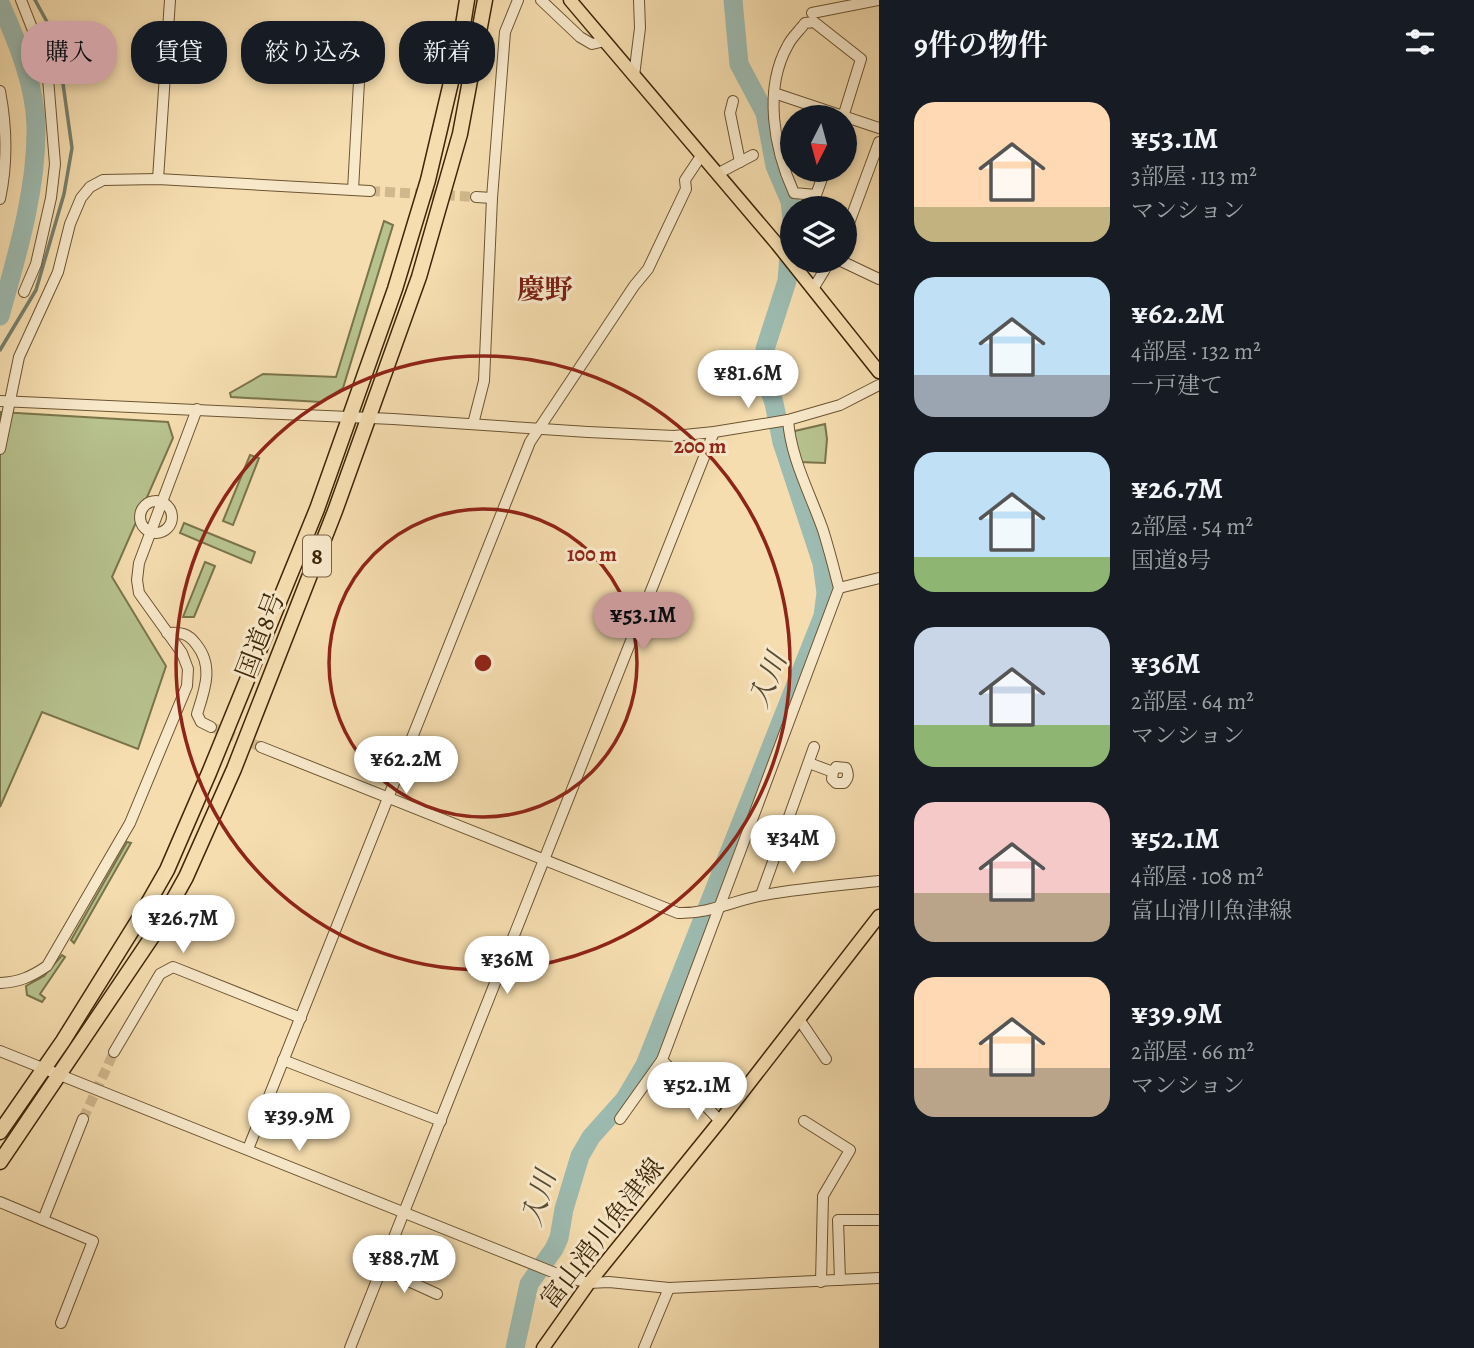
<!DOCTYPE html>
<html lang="ja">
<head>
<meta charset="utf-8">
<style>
  :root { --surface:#171b24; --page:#242831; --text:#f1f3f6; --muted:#9ea1a6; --accent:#c59692 }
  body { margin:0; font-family:Alegreya,"Noto Serif JP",serif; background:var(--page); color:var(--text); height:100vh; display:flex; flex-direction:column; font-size:26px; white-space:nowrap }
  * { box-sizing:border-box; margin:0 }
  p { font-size:23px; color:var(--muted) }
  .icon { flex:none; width:38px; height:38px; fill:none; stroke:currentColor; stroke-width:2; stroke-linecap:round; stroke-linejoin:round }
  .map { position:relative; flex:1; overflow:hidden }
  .side { display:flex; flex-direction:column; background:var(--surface); width:595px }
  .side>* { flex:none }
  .guide { position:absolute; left:21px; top:21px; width:665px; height:63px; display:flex; gap:14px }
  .needle { width:46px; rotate:186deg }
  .controls { position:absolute; left:780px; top:105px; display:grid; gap:14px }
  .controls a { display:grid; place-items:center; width:77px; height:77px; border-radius:50%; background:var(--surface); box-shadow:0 4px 10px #0003; font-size:35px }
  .price { position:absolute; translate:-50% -60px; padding:0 16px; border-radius:24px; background:#fff; color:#222; font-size:23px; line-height:46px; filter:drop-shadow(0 2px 4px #0008) }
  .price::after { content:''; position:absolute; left:50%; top:42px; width:21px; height:16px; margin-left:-10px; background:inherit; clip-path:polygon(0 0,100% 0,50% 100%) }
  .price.current { background:var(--accent); color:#111 }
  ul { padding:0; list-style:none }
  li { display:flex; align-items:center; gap:21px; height:175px; padding:0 35px }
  li span { display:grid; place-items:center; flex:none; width:196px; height:140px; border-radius:21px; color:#555 }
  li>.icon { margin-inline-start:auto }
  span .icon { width:84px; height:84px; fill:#fffc; stroke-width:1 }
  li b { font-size:30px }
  h2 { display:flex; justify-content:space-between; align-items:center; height:84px; padding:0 35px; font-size:30px }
  .chip { padding:0 24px; border-radius:28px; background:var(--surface); box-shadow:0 4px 10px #0003; font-size:24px; line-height:63px }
  .chip.current { background:var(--accent); color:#111 }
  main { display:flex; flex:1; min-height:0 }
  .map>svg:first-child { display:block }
</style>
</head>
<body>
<main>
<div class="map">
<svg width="879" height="1348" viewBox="0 0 879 1348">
  <rect width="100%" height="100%" fill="#f5ddaf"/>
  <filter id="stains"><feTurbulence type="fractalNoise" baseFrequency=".00286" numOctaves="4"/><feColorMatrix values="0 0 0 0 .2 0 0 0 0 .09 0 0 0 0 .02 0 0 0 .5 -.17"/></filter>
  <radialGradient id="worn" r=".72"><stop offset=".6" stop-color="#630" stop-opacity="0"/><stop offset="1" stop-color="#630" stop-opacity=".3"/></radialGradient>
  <g fill="#b7c28e" stroke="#7a744a" stroke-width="2">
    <polygon points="384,221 393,225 343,388 321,402 231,397 230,393 263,374 336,377"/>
    <polygon points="0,412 168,422 173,438 112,577 166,666 138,749 42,712 0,807"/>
    <polygon points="825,424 827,439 825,463 799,462 792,435 795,431"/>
    <polygon points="250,455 259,458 233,525 223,521"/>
    <polygon points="184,523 255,552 251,563 180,533"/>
    <polygon points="205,562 215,566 194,617 183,617"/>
    <polygon points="127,842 131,843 74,943 71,940"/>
    <polygon points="62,955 65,957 40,994 45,998 42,1002 27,995 26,986 44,976"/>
  </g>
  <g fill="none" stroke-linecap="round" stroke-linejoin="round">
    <polyline stroke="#777f6d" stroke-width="3.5" points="0,350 36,290 64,194 72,148 59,55 52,31 35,0"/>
    <g stroke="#9dbbb1" stroke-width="19">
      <path d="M0,3c17,38 35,81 36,123 1,64 -19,129 -36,190"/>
      <polyline points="515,1348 529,1284 554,1249 559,1238 564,1209 580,1156 591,1137 625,1099 645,1065 823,616 826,593 822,563 782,442 774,403 764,374 765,349 787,281 792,219 790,201 775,166 765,113 739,64 733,0"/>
    </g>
    <g stroke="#d0b88d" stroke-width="10" stroke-dasharray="10 5" stroke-linecap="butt">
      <polyline points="370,191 476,197"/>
      <polyline points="211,727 261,747"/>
      <polyline points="83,1119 114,1052"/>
    </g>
    <g stroke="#6c5431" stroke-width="12">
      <g id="minor">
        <polyline points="21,0 47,66 55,164 51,198 36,264 24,292"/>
        <polyline points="541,0 580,37 592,44 605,41"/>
        <polyline points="812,13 878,0"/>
        <polyline points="634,76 640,28 639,0"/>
        <path d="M0,91c7,37 8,71 0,108"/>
        <polyline points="774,93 879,128"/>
        <polyline points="733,101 730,113 740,162"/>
        <path d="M825,170l-9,25 -22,-2c-20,-44 -31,-104 -6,-148 4,-8 12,-15 17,-22l9,-1 47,37 -18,58"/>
        <polyline points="717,174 753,155"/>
        <polyline points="158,179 170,0"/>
        <polyline points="353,190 362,27"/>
        <polyline points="476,197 492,198"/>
        <polyline points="845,234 879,142"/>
        <polyline points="841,261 879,279"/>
        <polyline points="813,289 830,261"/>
        <polyline points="0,401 393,419 588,432 674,436 714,432 788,420 840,405 879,385"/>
        <polyline points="473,424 484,381 492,198 505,32 518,0"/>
        <polyline points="0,449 19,357 58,272 70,224 81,198 90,187 103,180 158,179 370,191"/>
        <circle cx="156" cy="517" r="16"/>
        <polyline points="839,588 879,578"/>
        <path d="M167,633c13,-1 21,0 29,11 18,22 9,45 1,70l4,8 10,5"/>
        <path d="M261,747l417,166c31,1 57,-13 86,-18 38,-7 77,-10 115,-14"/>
        <path d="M809,763l24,9 -1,7 4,4h8c5,-5 5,-9 2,-15l-10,-1 -3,5"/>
        <polyline points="761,895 814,747"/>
        <path d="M0,983c19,-1 31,-6 47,-17l83,-143 57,-137 1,-17 -6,-16 -43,-60 -2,-13 2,-17 58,-154"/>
        <polyline points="799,1019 826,1059"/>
        <polyline points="0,1051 565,1277 589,1283 609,1282 669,1288 879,1278"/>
        <polyline points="114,1052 160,974 173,967 301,1018"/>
        <polyline points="283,1060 441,1121"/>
        <polyline points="620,1119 662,1060"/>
        <path d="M720,1121l-58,-61 177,-472c-5,-19 -10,-39 -16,-58 -13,-37 -32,-71 -35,-110"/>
        <polyline points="804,1121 850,1150 823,1196 821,1282"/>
        <polyline points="248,1149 530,442 634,286 648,269 686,189 685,180 701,156"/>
        <polyline points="0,1202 43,1220"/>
        <polyline points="382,1269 437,1294"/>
        <polyline points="840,1280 838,1220 879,1220"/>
        <polyline points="61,1323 93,1241 43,1220 83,1119"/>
        <polyline points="350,1348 714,432"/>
        <polyline points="644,1348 669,1288"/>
      </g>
    </g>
    <g stroke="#3e2607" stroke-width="15">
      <g id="major">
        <polyline points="570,0 777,244 879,372"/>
        <polyline points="543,1348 589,1283 720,1121 879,916"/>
      </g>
    </g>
    <g stroke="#3e2607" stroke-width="17">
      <g id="highway">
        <polyline points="0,1132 63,1041 139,919 167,870 209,773 317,509 395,289 428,180 460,44 467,0"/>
        <polyline points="0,1162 156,931 186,877 234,769 335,511 419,277 460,134 485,0"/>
      </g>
    </g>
    <use href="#minor" stroke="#f8e9cb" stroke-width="10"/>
    <use href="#major" stroke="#f5ddaf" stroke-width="12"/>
    <use href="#highway" stroke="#f5ddaf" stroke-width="14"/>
  </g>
  <g fill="none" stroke="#8f2418" stroke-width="3.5">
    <circle cx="483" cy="663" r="154"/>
    <circle cx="483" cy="663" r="307"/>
  </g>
  <g text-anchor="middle" stroke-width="6" stroke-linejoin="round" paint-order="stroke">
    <rect fill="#f8e9cb" stroke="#766042" stroke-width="2" x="303" y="535.5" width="28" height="41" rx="5"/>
    <g font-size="24" font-weight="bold" fill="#3e2607">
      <text x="317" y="564">8</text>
    </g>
    <g font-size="26" fill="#3e2607" stroke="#f8e9cb">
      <text transform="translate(260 635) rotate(-69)" y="9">国道8号</text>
      <text transform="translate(602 1233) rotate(-52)" y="9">富山滑川魚津線</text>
    </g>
    <g font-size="28" font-weight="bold" fill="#7a1f14" stroke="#f8e9cb">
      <text x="545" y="299">慶野</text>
    </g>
    <g font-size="28" font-style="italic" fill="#564b32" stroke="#f8e9cb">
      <text transform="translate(767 680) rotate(-68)" y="10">入川</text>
      <text transform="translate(538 1198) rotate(-73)" y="10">入川</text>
    </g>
  </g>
  <circle cx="483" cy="663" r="10" fill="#8f2418" stroke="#f8e9cb" stroke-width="3.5"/>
  <g font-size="21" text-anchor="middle" font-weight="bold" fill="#8f2418" stroke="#f8e9cb" stroke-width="6" stroke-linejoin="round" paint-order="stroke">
    <text x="700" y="453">200 m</text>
    <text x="592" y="561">100 m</text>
  </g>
  <rect width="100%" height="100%" filter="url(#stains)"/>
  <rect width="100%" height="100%" fill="url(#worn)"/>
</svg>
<div class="controls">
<a><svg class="needle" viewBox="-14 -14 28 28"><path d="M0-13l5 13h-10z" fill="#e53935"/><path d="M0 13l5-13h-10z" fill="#9ea1a6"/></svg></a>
<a><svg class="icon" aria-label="layers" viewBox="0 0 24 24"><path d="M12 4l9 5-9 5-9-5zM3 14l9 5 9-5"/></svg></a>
</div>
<b class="price" style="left:748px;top:410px">¥81.6M</b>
<b class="price current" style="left:643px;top:652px">¥53.1M</b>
<b class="price" style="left:406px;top:796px">¥62.2M</b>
<b class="price" style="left:793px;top:875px">¥34M</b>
<b class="price" style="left:183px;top:955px">¥26.7M</b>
<b class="price" style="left:507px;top:996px">¥36M</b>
<b class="price" style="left:697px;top:1122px">¥52.1M</b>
<b class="price" style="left:299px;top:1153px">¥39.9M</b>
<b class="price" style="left:404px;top:1295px">¥88.7M</b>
<div class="guide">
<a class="chip current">購入</a>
<a class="chip">賃貸</a>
<a class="chip">絞り込み</a>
<a class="chip">新着</a>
</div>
</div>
<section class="side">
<h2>9件の物件<svg class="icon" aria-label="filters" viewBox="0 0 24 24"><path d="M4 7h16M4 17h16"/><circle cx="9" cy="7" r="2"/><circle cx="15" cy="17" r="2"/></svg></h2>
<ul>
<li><span style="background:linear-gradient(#ffd9b3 75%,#c2b280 0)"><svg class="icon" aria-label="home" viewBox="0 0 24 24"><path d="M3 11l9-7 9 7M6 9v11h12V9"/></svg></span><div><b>¥53.1M</b><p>3部屋 · 113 m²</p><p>マンション</p></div></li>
<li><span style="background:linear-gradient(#bfe0f5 70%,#9aa5b1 0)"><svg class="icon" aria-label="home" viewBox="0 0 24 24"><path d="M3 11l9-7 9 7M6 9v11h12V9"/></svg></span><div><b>¥62.2M</b><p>4部屋 · 132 m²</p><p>一戸建て</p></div></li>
<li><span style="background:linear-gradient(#bfe0f5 75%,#8fb573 0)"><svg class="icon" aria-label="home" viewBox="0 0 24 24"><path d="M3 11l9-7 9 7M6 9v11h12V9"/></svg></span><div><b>¥26.7M</b><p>2部屋 · 54 m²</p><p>国道8号</p></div></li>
<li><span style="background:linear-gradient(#c9d6e8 70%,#8fb573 0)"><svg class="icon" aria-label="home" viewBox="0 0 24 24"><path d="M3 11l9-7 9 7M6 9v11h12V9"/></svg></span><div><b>¥36M</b><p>2部屋 · 64 m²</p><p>マンション</p></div></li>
<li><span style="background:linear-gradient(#f6c9c9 65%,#b9a48a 0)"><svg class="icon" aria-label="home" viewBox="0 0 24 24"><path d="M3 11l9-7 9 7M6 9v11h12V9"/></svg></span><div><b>¥52.1M</b><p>4部屋 · 108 m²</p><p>富山滑川魚津線</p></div></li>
<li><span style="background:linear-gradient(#ffd9b3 65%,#b9a48a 0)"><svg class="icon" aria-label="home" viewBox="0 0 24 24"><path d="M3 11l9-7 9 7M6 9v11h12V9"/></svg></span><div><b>¥39.9M</b><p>2部屋 · 66 m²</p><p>マンション</p></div></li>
</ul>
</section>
</main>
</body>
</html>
